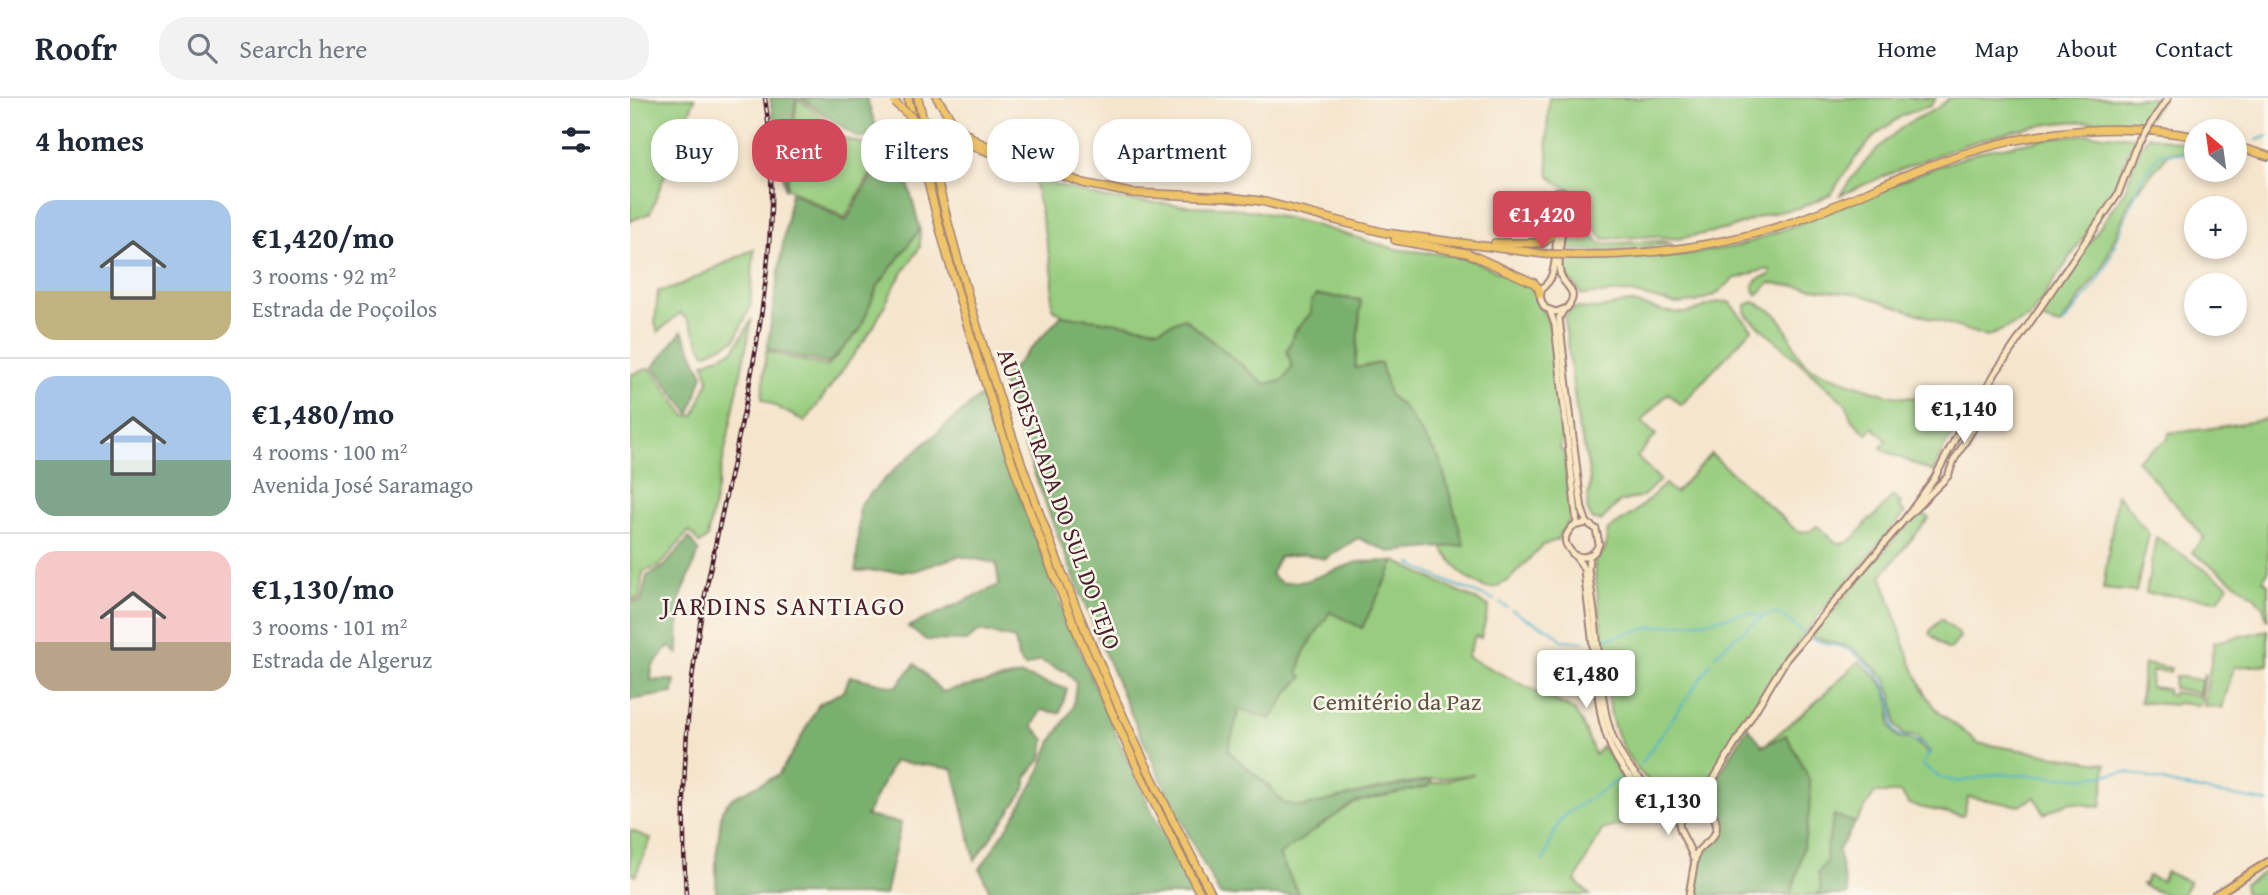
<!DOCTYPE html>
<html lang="en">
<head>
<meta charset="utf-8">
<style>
  :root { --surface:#fff; --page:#f2f2f3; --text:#1f2937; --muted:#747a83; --line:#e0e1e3; --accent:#d1495b }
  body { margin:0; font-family:"Gentium Book Plus",serif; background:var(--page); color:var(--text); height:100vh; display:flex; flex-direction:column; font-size:26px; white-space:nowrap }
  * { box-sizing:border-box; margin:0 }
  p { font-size:23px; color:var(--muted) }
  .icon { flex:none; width:38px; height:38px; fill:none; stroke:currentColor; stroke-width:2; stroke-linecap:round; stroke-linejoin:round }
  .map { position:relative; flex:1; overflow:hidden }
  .details { display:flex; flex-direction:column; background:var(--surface); width:630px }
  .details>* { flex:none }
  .hud { position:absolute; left:21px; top:21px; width:665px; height:63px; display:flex; gap:14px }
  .needle { width:46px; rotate:331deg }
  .fabs { position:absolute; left:1554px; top:21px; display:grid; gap:14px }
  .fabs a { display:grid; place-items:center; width:63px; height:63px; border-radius:50%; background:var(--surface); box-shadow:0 4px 10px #0003; font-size:35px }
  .price { position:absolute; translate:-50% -60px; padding:0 16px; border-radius:7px; background:#fff; color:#222; font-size:23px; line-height:46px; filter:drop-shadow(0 2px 4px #0008) }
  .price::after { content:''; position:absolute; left:50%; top:42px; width:21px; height:16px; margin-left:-10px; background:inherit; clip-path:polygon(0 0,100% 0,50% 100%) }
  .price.active { background:var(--accent); color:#fff }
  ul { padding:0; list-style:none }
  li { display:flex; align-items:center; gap:21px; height:175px; padding:0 35px }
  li+li { border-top:2px solid var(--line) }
  li span { display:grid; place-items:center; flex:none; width:196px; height:140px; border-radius:21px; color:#555 }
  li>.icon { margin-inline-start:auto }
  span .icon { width:84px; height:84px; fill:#fffc; stroke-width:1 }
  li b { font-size:30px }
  h2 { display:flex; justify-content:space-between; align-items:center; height:84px; padding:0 35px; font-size:30px }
  .pill { padding:0 24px; border-radius:28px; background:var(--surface); box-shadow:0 4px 10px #0003; font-size:24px; line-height:63px }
  .pill.active { background:var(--accent); color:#fff }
  header { display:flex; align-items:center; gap:42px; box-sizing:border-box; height:98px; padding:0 35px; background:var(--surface); border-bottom:2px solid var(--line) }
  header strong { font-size:33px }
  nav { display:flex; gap:38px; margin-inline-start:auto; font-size:24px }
  .search { width:490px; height:63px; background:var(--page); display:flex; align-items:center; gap:18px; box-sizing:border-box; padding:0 24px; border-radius:28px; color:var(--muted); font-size:26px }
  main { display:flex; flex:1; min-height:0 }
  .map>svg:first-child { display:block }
</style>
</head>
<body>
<header>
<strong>Roofr</strong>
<div class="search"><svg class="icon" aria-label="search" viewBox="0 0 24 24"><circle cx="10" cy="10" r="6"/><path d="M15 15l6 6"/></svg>Search here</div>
<nav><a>Home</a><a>Map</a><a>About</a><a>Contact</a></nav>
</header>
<main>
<section class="details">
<h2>4 homes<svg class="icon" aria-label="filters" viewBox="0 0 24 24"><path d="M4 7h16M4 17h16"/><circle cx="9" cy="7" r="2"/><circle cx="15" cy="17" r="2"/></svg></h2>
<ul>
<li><span style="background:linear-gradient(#a9c7e8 65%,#c2b280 0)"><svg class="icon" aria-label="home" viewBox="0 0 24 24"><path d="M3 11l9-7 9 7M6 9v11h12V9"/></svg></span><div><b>€1,420/mo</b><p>3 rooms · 92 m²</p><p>Estrada de Poçoilos</p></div></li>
<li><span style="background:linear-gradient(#a9c7e8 60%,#7fa58c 0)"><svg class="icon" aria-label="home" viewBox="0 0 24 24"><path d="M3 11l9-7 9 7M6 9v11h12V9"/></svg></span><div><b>€1,480/mo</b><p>4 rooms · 100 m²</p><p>Avenida José Saramago</p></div></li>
<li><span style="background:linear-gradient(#f6c9c9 65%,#b9a48a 0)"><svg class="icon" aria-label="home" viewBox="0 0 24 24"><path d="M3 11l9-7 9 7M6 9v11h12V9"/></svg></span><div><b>€1,130/mo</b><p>3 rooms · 101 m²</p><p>Estrada de Algeruz</p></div></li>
</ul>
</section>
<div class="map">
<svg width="1638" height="797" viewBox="0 0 1638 797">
  <rect width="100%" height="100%" fill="#fbf7ec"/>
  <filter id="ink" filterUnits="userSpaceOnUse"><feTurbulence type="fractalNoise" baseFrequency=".0143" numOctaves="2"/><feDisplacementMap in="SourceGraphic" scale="14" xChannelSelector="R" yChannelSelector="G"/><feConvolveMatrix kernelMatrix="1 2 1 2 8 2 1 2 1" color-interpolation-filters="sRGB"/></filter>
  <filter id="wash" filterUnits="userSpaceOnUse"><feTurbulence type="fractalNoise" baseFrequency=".00686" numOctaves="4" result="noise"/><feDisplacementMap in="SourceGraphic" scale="28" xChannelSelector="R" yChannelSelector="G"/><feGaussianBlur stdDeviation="1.57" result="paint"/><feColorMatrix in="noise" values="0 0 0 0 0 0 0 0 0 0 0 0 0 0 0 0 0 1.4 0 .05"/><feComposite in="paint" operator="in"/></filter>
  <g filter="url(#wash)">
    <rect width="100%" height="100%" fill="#f5e5cd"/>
    <g fill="#98cd7f" stroke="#717655" stroke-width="2">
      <polygon points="0,0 65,0 20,115 0,123"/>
      <path d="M167,0l37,28 4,10c15,6 31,8 46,15l-39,67 -58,-30z"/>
      <polygon points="919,0 1306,0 1300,8 1273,17 1245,37 1223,63 1200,97 1172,109 1134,117 1098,131 1047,141 1027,138 973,141 953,111 953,103 947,94 927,85 919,77 917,34"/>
      <path d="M1319,0h214l-20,27c-28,-3 -58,-5 -86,-2 -76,10 -147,42 -217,72 18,-27 37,-49 63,-68 15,-12 33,-14 46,-29z"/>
      <path d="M1455,36l52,3 -7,10 -17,47 -84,124 -42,19 -128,-43 -89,-11 -13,12c-9,-14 1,-17 13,-20l1,-5c-14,-2 -23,8 -36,8l-20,17 -19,7 -20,2 -49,-12 -45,3 -18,-24v-10l110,-5 65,-10 51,-19 138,-57 54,-19 68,-13z"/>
      <polygon points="1518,38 1566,47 1566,56 1540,54 1501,100 1472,171 1430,227 1408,220 1495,92 1508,54"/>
      <polygon points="404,81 474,100 561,108 596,109 630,114 681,126 765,151 835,159 904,190 907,206 917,219 920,230 928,287 924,298 930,316 933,338 930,352 934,354 941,419 927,442 913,447 879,482 866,489 856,490 838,481 832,476 811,449 833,447 774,310 759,297 751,265 725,271 731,202 687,197 681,203 681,215 666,232 657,253 662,269 653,283 635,286 593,254 529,231 432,217 422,210 423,177"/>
      <polygon points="951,116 964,139 970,146 1031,143 1042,146 979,153 935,152 937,132"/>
      <polygon points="290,131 290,149 266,185 243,230 175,324 132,301 136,253 197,269 230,232 247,189"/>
      <polygon points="124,151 120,209 105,242 75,256 59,223 50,215 28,234 25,225 28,193 44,190"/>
      <path d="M999,204c18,4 37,12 56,11 15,-2 28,-13 44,-11l23,27 -71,76 -13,-12 -25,27v3l13,12 -19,22 23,23 -17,16 -24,6 -18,19 -8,-1c-11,-13 -3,-23 -3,-38 0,-9 -7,-43 -11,-51l-14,-107 1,-9 7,-7 24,1z"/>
      <path d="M1123,204c46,14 30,53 63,68 23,10 48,18 72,25 34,8 44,-9 71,26l-4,10 -13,20 -9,21 -48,-21 -4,-4 6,-6 -14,-14 -6,7 -16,-15 -4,-14 -99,-89 -3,-4 1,-7z"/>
      <polygon points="122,221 77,440 70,446 59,433 30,468 13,474 9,501 0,499 0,277 20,270 56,318 64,318 79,282 74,265 104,252"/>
      <polygon points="1638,321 1638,474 1633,482 1638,486 1638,523 1633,509 1625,499 1562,454 1574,439 1507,362 1538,341 1539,335 1576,331"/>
      <path d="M1081,356l87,78 12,-1 7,-5c7,5 12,11 18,15 14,10 27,-13 35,-23l2,1 21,-23 8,7 -2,3 6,7 -100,119 -95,147c-8,6 -9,17 -17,22 -8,4 -18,0 -25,-5 -30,-20 -48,-45 -57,-80l-17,-153 11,-14 3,-19 27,-18 30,-28 10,9z"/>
      <polygon points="1487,396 1519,436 1506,494 1473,491"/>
      <path d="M1289,411l10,9 -48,58c18,43 25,88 51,128 11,16 33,25 45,39l129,21 -5,43 -32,-5 -25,12 -9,-17 -15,9 -52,-9 -5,19 -49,-10 -6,-3 -7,-10h-26l-20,30 -20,-7 -9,35 1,11 -9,10 3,17 -4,6h-35l9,-2 -26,-148 52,-44 42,-40c16,16 27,19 31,45 2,10 -3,18 4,27 6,8 11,5 20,8 4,2 9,8 13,11l1,3 2,-3 -13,-15 -13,-2 -8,-9 -3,-29 -8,-19 -9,-9 -24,-21 -41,-11z"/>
      <polygon points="1526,439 1598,487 1588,502 1516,495"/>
      <polygon points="765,463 859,508 851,540 845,538 837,559 944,612 952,625 965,657 972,648 998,685 1023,705 1007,722 972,732 945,783 960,797 669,797 648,757 725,704 844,676 776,685 672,709 653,705 638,687 598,654 609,610 641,620 660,592 672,579 668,575 674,554 700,513 732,530"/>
      <polygon points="1311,521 1329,536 1330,539 1320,552 1318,552 1300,536 1300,533"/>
      <polygon points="1638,532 1638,567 1604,569 1592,610 1574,608 1584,544"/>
      <polygon points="1514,566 1541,570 1540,574 1522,573 1520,589 1537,591 1537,596 1542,597 1543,594 1570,598 1574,576 1575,578 1571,605 1568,607 1546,605 1545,607 1510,604"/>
      <polygon points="1545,578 1571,582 1569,595 1543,590"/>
      <polygon points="0,732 21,741 5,778 0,775"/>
      <polygon points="1638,772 1638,797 1616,797 1614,786"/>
      <polygon points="1536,774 1560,784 1552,797 1536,797 1514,788 1512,786 1514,786 1518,778 1532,783"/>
    </g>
    <g fill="#7ab06e" stroke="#62684c" stroke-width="2">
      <polygon points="140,0 166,0 155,92"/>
      <polygon points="171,0 236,0 250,39 227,39"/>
      <polygon points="267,35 276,50 273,66 290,131 247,189 230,232 198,266 137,251 161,94 216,123"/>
      <path d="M687,197l44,5 -6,68 26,-5 8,32 15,13 36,52 24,85 -75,7 -31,-14 -33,21 -21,-5 -25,3 -8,18 11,8 24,-2 51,-19 38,-1 -33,67 -32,-16 -26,40 -6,21 5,4 -13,13 -19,29 -32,-10 -11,42 40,35 15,17 19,4 71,-17 59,-10 -3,6 -74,16 -76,53 20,40h-79c-89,-164 -157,-338 -219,-514l61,-66 97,14 25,-11 81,66 17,-3 10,-14 -5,-16 9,-21 15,-17v-12z"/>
      <polygon points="52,233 73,277 60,316 23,269"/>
      <path d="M353,296c61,171 125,341 212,501h-204l-11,-26 34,-52 23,-40 15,-36 21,-33 3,-25 -10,-12 -11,-3 -15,-8 -15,7 -7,-9 -3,-19 -35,-8 -14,10 -40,-1 -18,-13 91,-42 -3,-22 -37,-7 -45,15h-58l4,-67 35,-35z"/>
      <polygon points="59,440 69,453 49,504 48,556 39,548 22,569 21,582 45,582 43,595 0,602 0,502 11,504 17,478 34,469"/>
      <polygon points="285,566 312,594 391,577 437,591 430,615 411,612 403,628 415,642 412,660 397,678 395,691 345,762 323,671 264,663 236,718 271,725 255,797 86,797 86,759 92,712 102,700 148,677 166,649 189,606 214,593 220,578 266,589"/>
      <path d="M1118,629l15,19 23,-11c8,15 18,30 23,45 6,20 -10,93 -18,113l-9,2h-88l7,-41c22,-17 27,-28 10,-52l4,-21z"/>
      <polygon points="1204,717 1225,725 1208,753 1218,797 1187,797 1191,791 1188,774 1197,764 1196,753"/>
    </g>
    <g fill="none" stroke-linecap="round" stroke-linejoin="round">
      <g stroke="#4eb2cd" stroke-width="2">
        <polyline points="1627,42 1638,38"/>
        <polyline points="1433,226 1466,186 1476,169 1512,80 1531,55 1566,56"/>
        <polyline points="781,466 820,485 865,502"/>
        <polyline points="870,505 877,509"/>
        <polyline points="882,512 897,521 921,532 932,542 954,544"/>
        <polyline points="974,541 1023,529 1079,523 1110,516 1121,515 1131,519"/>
        <path d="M1085,558c6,-8 45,-40 55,-42 15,-3 29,18 40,24 12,7 29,6 41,13 6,3 28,23 31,29 5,8 10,21 11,30 0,7 -2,14 2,21 8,11 25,4 34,22l-7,12 17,12 19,5 38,-8 84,4 47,-6 62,16 79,14"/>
        <polyline points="1011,666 1082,564"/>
        <polyline points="913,763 929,724 936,716 990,681"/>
      </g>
    </g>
  </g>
  <g filter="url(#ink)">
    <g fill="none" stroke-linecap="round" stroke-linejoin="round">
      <g stroke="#a0827c" stroke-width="9">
        <g id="secondary">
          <polyline points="1527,16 1538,0"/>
          <path d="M925,125c2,13 2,44 -5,56 -2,5 -8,7 -9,13 -2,6 1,11 4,16l11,4 11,-4c14,-18 -3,-20 -7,-35 -2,-8 0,-39 4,-46 5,-7 11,-9 14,-18l-6,-13c-10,-7 -20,-5 -26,6v13c6,9 14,11 24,7"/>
          <polyline points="920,213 925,227 947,426"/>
          <polyline points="933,213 929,220 949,390 952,411 957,425"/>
          <polyline points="1339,324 1342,315 1366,274 1488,96 1505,51"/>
          <path d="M947,458c11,3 18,-2 22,-12l-3,-15 -9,-6 -14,3c-20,20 5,26 11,44 3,29 7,57 10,86 4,40 5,80 30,114 16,20 41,30 56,51"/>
          <path d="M959,458l-1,13c3,23 7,46 9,70 6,58 4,113 56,151 12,10 22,18 38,18"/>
          <polyline points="1064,709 1071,702 1157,560 1275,421 1318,378 1324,362 1343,331 1340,324 1333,326 1304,381 1275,421"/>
          <path d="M1063,760c-3,-16 -28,-38 -3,-50 8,-3 15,0 21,4"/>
          <path d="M1059,797l7,-41c5,-9 15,-12 19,-21 6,-13 -9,-27 -7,-43"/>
        </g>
      </g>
      <g stroke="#a0827c" stroke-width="10">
        <polyline id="primary" points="1585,797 1638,764"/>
      </g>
      <g stroke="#a0827c" stroke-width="10">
        <g id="highway">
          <path d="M278,0c62,278 160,545 293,797"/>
          <path d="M288,0c61,278 159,547 294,797"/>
          <polyline points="307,0 325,27 346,43 389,62 453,85 501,95 598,99 631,103 756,135 914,156"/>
          <polyline points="314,36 359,54"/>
          <polyline points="1605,48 1638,58"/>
          <polyline points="765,142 837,155 904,185 909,191 910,196"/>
          <polyline points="865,145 913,145 926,133"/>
          <path d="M944,157c69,1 138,-8 204,-28 49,-15 95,-39 143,-58 87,-35 182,-50 275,-32"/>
        </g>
      </g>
      <use href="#secondary" stroke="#f9e7c3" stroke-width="5"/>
      <use href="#primary" stroke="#f0c469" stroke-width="6"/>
      <use href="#highway" stroke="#f0c469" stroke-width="7"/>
      <g stroke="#4a1f2b" stroke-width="4.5">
        <path id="rail" d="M56,797c-6,-100 0,-202 19,-300 31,-160 85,-334 60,-497"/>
      </g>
      <use href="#rail" stroke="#fbf7ec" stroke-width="2" stroke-dasharray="5" stroke-linecap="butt"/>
      <g stroke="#a0827c" stroke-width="9" stroke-linecap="butt">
        <polyline id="secondary-bridge" points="1505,51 1527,16"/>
      </g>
      <g stroke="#a0827c" stroke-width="10" stroke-linecap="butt">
        <g id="highway-bridge">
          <polyline points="265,5 286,23 314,36"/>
          <polyline points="914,156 944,157"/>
        </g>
      </g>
      <use href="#secondary-bridge" stroke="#f9e7c3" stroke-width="5"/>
      <use href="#highway-bridge" stroke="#f0c469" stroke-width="7"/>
    </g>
  </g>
  <g text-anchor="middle" stroke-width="5" stroke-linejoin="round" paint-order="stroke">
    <g font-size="24" fill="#4a1f2b" stroke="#fbf7ec">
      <text transform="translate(429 401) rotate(70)" y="8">AUTOESTRADA DO SUL DO TEJO</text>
    </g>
    <g font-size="24" fill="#615344" stroke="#fbf7ec">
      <text x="767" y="612">Cemitério da Paz</text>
    </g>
    <g font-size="26" letter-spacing="2" fill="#4a1f2b" stroke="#fbf7ec">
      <text x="154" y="517">JARDINS SANTIAGO</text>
    </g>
  </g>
</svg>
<div class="fabs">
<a><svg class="needle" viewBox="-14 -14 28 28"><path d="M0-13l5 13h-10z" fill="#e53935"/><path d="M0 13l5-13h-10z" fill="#747a83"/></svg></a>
<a>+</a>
<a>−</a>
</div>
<b class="price active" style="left:912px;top:153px">€1,420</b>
<b class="price" style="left:1334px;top:347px">€1,140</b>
<b class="price" style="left:956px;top:612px">€1,480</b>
<b class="price" style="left:1038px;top:739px">€1,130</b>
<div class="hud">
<a class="pill">Buy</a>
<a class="pill active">Rent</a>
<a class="pill">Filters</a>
<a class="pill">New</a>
<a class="pill">Apartment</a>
</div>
</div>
</main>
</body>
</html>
